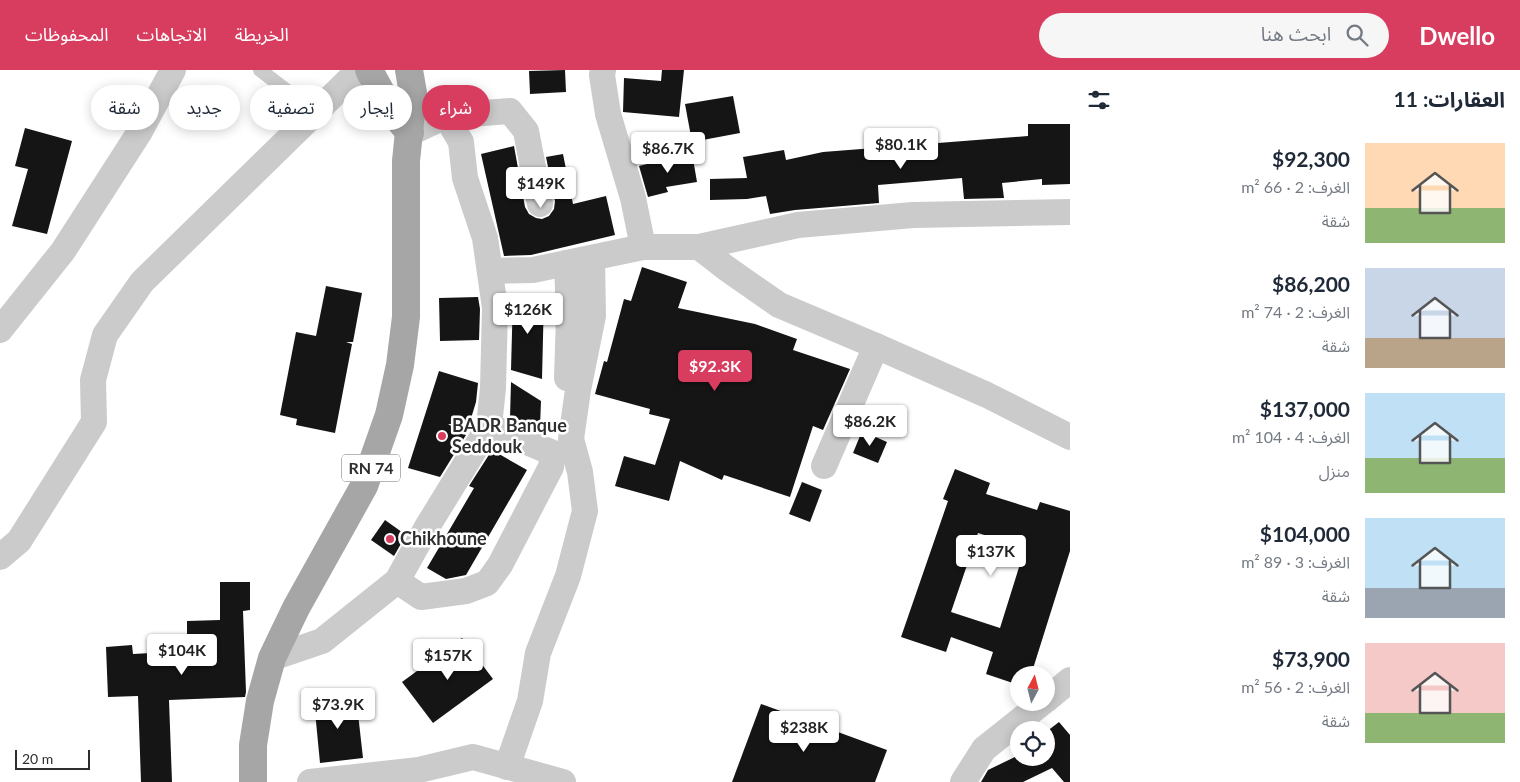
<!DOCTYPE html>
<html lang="ar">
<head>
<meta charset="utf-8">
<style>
  :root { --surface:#fff; --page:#f6f6f7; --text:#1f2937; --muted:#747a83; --accent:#d83c5f }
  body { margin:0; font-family:Lato,"Noto Sans Arabic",sans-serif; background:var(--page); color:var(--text); direction:rtl; height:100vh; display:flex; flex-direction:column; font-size:19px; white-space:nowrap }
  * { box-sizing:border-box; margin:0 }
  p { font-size:16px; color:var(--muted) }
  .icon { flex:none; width:28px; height:28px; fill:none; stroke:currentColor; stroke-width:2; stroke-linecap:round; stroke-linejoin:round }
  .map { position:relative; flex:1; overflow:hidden; direction:ltr }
  .panel { display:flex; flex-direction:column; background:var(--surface); width:450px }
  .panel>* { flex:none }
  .top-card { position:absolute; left:15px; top:15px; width:475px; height:45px; direction:rtl; display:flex; gap:10px }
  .needle { width:32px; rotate:7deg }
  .buttons { position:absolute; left:1010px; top:596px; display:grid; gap:10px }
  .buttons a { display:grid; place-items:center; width:45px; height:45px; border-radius:50%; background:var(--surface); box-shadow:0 2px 12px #0003; font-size:25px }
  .scale { position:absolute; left:15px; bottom:12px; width:75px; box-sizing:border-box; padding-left:5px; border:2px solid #2e2e2e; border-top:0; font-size:14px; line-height:18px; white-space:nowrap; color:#2e2e2e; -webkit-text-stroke:4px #fff; paint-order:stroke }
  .price { position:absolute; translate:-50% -42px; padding:0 11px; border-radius:5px; background:#fff; color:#222; font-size:16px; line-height:32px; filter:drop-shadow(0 1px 2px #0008) }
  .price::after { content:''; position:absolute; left:50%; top:30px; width:15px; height:11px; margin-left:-8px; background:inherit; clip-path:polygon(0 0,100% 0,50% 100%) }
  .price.on { background:var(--accent); color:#fff }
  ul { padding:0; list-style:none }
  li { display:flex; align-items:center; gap:15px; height:125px; padding:0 15px }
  li span { display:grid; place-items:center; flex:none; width:140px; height:100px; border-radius:0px; color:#555 }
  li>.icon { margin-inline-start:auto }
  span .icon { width:60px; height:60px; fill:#fffc; stroke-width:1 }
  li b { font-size:21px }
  h2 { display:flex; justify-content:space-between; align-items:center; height:60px; padding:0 15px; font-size:21px }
  .chip { padding:0 18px; border-radius:22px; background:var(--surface); box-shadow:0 2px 12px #0003; font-size:18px; line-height:45px }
  .chip.on { background:var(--accent); color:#fff }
  header { display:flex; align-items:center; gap:30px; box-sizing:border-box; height:70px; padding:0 25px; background:var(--accent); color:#fff }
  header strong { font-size:24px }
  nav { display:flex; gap:28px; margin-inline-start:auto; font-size:18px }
  .search { width:350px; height:45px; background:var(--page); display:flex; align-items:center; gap:12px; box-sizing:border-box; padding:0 18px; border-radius:28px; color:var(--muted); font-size:19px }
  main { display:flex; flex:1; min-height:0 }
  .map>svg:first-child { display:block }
</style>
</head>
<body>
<header>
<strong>Dwello</strong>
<div class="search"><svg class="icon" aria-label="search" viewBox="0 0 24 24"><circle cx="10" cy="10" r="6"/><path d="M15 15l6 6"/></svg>ابحث هنا</div>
<nav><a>الخريطة</a><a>الاتجاهات</a><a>المحفوظات</a></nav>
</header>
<main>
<section class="panel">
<h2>العقارات: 11<svg class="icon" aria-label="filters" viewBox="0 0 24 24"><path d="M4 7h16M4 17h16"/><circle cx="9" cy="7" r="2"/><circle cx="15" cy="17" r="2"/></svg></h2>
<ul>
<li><span style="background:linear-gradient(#ffd9b3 65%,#8fb573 0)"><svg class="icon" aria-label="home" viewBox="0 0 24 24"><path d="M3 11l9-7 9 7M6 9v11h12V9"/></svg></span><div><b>$92,300</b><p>الغرف: 2 · 66 m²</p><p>شقة</p></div></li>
<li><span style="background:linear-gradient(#c9d6e8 70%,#b9a48a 0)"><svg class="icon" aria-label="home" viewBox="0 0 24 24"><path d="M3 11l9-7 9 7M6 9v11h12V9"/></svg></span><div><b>$86,200</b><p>الغرف: 2 · 74 m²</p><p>شقة</p></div></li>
<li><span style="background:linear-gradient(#bfe0f5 65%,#8fb573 0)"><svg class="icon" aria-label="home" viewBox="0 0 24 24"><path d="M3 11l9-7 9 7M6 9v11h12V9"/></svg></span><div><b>$137,000</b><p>الغرف: 4 · 104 m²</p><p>منزل</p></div></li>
<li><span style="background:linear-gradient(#bfe0f5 70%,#9aa5b1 0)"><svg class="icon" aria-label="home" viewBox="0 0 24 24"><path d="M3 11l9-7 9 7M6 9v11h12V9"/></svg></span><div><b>$104,000</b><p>الغرف: 3 · 89 m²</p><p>شقة</p></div></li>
<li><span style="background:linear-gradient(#f6c9c9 70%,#8fb573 0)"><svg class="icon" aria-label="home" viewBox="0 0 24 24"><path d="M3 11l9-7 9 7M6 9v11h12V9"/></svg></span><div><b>$73,900</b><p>الغرف: 2 · 56 m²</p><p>شقة</p></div></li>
</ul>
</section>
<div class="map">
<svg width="1070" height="712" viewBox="0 0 1070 712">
  <rect width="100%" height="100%" fill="#fff"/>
  <g fill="#151515" fill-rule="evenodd">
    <polygon points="565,0 566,22 530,24 529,1"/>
    <polygon points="662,0 684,0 679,47 623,42 624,8 661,11"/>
    <polygon points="733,26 740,63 692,72 685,34"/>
    <polygon points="1028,54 1070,54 1070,114 1042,115 1042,109 1002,113 1004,128 964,129 962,108 878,115 879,133 795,140 770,144 766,126 747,129 710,130 710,109 747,108 743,87 784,80 786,90 823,82 1028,66"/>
    <polygon points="25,58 72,71 47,164 12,156 28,99 15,96"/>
    <polygon points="514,76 525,137 529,144 536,148 542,149 549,146 554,139 555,131 546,87 563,84 573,134 606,126 615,165 531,185 504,186 481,84"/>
    <polygon points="692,83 697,112 666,117 668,122 648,127 639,96"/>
    <polygon points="642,197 687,212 678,238 755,254 797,269 793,280 850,299 823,360 813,356 790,427 724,405 722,410 680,391 669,431 615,416 624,386 655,395 670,349 649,344 650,339 595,324 604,291 607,292 624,229 631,231"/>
    <polygon points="326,216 362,223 353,272 346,272 352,274 335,363 296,355 297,349 280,345 296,262 316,266"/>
    <polygon points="513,225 544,226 542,309 511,300"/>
    <polygon points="478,227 480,239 479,270 440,271 439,228"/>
    <polygon points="439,301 478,313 476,332 469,355 448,354 466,365 440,407 408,398"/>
    <polygon points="511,312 541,331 540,357 529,357 510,348"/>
    <polygon points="862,361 887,372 878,393 853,383"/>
    <polygon points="492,380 527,400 466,505 446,509 427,498 474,418 469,416"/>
    <path d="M955,399l35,14 -4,11 51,16 3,-8 30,9v40l-39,124h-12v10l-33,-11 7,-22 -42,-15 -5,15 -45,-15 47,-136 -5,-2zM978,463l47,15 -25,80 -49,-16z"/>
    <polygon points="802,412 822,420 810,452 789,444"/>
    <polygon points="385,450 406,465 394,486 371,470"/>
    <polygon points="220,512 250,512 250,540 243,541 246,622 245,627 169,630 172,712 141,712 138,626 108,627 106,577 132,575 133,584 187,581 187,551 220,550"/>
    <polygon points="462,568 493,609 433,653 402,612"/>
    <polygon points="356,626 363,688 320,693 314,631"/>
    <polygon points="761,634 887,680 875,712 732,712"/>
    <polygon points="1059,652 1070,665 1070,712 1064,712 1052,698 1023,712 981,712 988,700 1019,685 1019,688 1046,688 1046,662"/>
  </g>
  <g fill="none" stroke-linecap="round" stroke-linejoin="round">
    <polyline stroke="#cbcbcb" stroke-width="14" points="260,0 316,43"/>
    <g stroke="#cbcbcb" stroke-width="26">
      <polyline points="603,0 602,5 608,44 633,128 643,177"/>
      <polyline points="410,63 446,46 510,41 526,61 540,134"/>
      <polyline points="699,177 726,198 779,235 876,276 987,325 1070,367"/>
      <polyline points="490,201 533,200 643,177 699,177 798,155 913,145 1070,142"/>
      <polyline points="0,260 63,181 139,63 173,0"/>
      <polyline points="567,308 569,246 567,193"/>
      <polyline points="824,396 876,276"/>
      <polyline points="0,487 19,471 94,352 93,310 105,265 142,212 359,0"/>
      <polyline points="397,511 421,527 466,521 487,513 500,495 551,397 553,383 489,356"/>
      <polyline points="272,588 322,571 397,511 427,457 489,356 493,318 495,238 485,168 465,108 461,72 446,46"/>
      <polyline points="1046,630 1070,610"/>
      <polyline points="507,697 530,631 538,583 568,506 585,441 580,402 571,369 578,320 593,246 592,188"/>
      <polyline points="310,712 419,700 473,687 563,712"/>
      <polyline points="963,712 984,679 1043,632"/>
    </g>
    <g stroke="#a6a6a6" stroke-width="28">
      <polyline points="369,0 390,39 410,63"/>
      <polyline points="253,712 253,675 260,631 272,588 296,538 364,416 389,345 400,295 406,247 406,91 413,23 409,0"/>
    </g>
  </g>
  <g fill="#d83c5f" stroke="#fff" stroke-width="2">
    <circle cx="442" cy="366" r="5"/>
    <circle cx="390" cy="469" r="5"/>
  </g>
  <g text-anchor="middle" stroke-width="5" stroke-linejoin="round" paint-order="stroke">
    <rect fill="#fff" stroke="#6d6d6d" stroke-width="1" x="342" y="384.5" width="58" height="27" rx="4"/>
    <g font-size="16" font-weight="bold" fill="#2e2e2e">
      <text x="371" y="404">RN 74</text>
    </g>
    <g font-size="18" font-weight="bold" fill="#2e2e2e" stroke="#fff" text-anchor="start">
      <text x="452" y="362">BADR Banque<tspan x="452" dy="21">Seddouk</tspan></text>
      <text x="400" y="475">Chikhoune</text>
    </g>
  </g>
</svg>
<div class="buttons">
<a><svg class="needle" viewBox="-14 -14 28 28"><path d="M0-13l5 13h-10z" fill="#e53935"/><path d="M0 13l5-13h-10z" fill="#747a83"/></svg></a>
<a><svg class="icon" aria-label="locate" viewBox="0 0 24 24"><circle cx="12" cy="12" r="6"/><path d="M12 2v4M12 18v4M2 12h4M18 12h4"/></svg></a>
</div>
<div class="scale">20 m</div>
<b class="price" style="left:901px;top:100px">$80.1K</b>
<b class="price" style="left:668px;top:104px">$86.7K</b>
<b class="price" style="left:541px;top:139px">$149K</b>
<b class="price" style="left:528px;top:265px">$126K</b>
<b class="price on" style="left:715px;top:322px">$92.3K</b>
<b class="price" style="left:870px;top:377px">$86.2K</b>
<b class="price" style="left:991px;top:507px">$137K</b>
<b class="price" style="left:182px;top:606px">$104K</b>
<b class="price" style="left:448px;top:611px">$157K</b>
<b class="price" style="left:338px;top:660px">$73.9K</b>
<b class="price" style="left:804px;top:683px">$238K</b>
<div class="top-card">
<a class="chip on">شراء</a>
<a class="chip">إيجار</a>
<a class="chip">تصفية</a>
<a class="chip">جديد</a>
<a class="chip">شقة</a>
</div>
</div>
</main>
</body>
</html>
